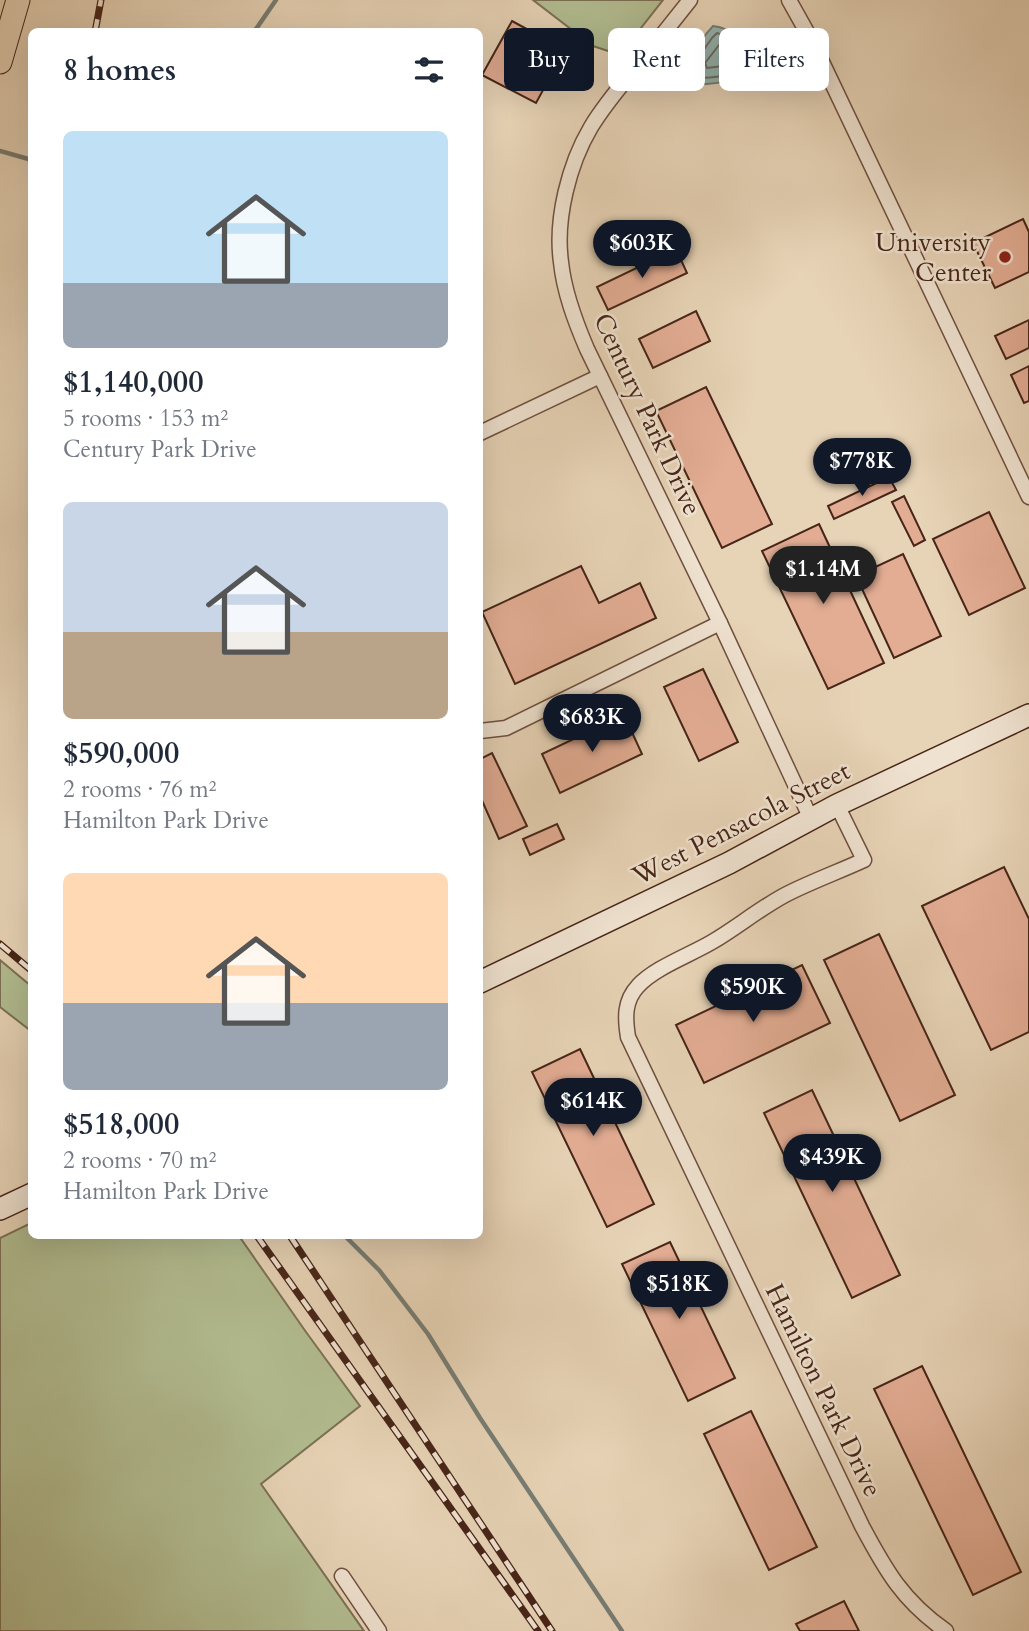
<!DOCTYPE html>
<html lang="en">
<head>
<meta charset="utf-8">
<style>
  :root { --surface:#fff; --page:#f2f2f3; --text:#1f2937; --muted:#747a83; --accent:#111827 }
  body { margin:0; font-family:Cardo,serif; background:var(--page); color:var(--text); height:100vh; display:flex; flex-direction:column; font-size:26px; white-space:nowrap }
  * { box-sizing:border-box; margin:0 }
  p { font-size:23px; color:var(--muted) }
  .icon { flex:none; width:38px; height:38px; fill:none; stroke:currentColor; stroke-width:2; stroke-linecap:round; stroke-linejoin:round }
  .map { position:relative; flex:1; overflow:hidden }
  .sheet { position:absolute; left:28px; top:28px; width:455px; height:1211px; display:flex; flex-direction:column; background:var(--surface); border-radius:10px; box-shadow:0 7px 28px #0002 }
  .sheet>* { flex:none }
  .hud { position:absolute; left:504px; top:28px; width:420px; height:63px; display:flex; gap:14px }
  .price { position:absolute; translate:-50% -60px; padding:0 16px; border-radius:24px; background:var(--accent); color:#fff; font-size:23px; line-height:46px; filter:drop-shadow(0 2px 4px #0008) }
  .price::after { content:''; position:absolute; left:50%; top:42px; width:21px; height:16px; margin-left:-10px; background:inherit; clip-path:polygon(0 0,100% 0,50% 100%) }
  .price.current { background:#222; color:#fff }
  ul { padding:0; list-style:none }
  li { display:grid; align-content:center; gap:14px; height:371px; padding:0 35px }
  li span { display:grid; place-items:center; height:217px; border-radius:10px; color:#555 }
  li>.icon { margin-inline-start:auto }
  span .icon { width:126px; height:126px; fill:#fffc; stroke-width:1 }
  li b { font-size:30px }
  h2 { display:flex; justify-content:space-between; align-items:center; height:84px; padding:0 35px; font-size:30px }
  .tag { padding:0 24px; border-radius:10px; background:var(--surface); box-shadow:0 7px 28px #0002; font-size:24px; line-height:63px }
  .tag.current { background:var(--accent); color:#fff }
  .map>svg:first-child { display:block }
</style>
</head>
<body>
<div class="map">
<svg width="1029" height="1631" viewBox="0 0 1029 1631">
  <rect width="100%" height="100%" fill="#e7d3b6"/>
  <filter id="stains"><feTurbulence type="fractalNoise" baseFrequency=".00286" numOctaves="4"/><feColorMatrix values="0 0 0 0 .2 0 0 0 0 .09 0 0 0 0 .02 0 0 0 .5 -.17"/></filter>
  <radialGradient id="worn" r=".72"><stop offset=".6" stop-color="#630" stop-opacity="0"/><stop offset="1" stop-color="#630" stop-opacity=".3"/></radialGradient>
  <g fill="#b2bd91" stroke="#7c7154" stroke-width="2">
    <polygon points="533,0 663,0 626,47 614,53 593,46"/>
    <polygon points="0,960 31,986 31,1031 0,1007"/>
    <polygon points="31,1223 32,1236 239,1236 306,1332 360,1406 261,1484 364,1631 0,1631 0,1238"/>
  </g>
  <path fill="#97b7b2" stroke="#777d74" stroke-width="2" d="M713,26c11,1 16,5 24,11 52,41 -30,52 -59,46l-1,-6 29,-43z"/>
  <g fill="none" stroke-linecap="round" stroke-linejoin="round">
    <g stroke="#6f6e65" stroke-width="2">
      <path d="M717,33c12,3 24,14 29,25l-2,9c-14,10 -37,12 -54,10l-2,-5 24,-34z"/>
      <polygon points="719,45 735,56 736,61 731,65 707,68 705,63"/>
    </g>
    <g stroke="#777d74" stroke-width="4.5">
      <polyline points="254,32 276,0"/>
      <polyline points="0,151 32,160"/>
      <polyline points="345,1236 379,1270 428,1334 480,1418 622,1631"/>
    </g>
  </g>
  <g fill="#e3ad94" stroke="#472518" stroke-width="2">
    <polygon points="512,21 565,50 536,103 482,75"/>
    <polygon points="1023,219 1029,232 1029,272 995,288 973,243"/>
    <polygon points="676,249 687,273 608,310 597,287"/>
    <polygon points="696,311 710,341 653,368 639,339"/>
    <polygon points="1029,320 1029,348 1006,359 995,336"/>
    <polygon points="1029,366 1029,401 1024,403 1011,375"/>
    <polygon points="706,387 772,524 722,548 656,411"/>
    <polygon points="889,477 896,490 834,519 828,506"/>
    <polygon points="904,496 925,540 914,546 892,502"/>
    <polygon points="989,512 1025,588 969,615 933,539"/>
    <polygon points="819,524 884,663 828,689 762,551"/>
    <polygon points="903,554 941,636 894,658 856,576"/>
    <polygon points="581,566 599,603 640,583 656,618 515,684 482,612"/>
    <polygon points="703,669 738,742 699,761 664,687"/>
    <polygon points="624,715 642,754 560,793 542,754"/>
    <polygon points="492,753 527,826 499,839 480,796 480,759"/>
    <polygon points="557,824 564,839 530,855 523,839"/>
    <polygon points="1004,867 1029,919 1029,1032 991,1050 922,906"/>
    <polygon points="879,934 955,1095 900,1121 824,960"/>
    <polygon points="802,965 830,1023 704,1083 676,1025"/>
    <polygon points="580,1049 654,1204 607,1227 532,1072"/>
    <polygon points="812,1090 900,1275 852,1298 764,1113"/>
    <polygon points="670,1242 735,1378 688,1401 622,1264"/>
    <polygon points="922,1366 1021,1572 973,1595 874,1389"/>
    <polygon points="751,1411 817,1547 769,1570 704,1434"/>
    <polygon points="844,1601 859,1631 800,1631 796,1624"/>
  </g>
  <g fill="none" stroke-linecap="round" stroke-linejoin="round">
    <g stroke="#6f5040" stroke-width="17">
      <g id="minor">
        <path d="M690,0c-19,24 -38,48 -57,71 -15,18 -30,36 -42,56 -22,37 -36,92 -30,135 3,30 14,59 26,87l133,274 91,196"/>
        <polyline points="789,0 813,43 1029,497"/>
        <polyline points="480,433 600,376"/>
        <polyline points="480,731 506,728 720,623"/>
        <path d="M837,805l27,55c-26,12 -54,22 -79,35 -26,14 -49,33 -73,47 -22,13 -58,26 -74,44 -14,15 -13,32 -10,51l234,489c24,45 41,75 84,105"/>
        <polyline points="342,1576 379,1631"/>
      </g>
    </g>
    <g stroke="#472518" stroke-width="24">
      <g id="secondary">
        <polyline points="480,982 729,863 837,805 1029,715"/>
        <polyline points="0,1209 32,1194"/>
      </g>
    </g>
    <g stroke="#472518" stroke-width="25">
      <polyline id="primary" points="0,62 18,0"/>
    </g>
    <use href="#minor" stroke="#efe2d0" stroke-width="14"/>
    <use href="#secondary" stroke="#efe2d0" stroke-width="21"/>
    <use href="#primary" stroke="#e7d3b6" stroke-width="23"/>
    <g stroke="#472518" stroke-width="7">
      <g id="rail">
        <polyline points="95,32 101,0"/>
        <polyline points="0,944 32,971"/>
        <polyline points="257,1236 538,1631"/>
        <polyline points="290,1236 552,1631"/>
      </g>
    </g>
    <use href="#rail" stroke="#efe2d0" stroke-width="4.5" stroke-dasharray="13" stroke-linecap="butt"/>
  </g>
  <circle fill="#8f2418" stroke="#efe2d0" stroke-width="2.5" cx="1005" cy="257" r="7"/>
  <g text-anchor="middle" stroke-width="5" stroke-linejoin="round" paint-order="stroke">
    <g font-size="26" fill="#472518" stroke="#efe2d0" text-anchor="end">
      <text x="991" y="251">University<tspan x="991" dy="30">Center</tspan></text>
    </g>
    <g font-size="26" fill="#472518" stroke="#efe2d0">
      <text transform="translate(648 414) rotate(65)" y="9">Century Park Drive</text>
      <text transform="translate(741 823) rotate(-27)" y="9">West Pensacola Street</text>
      <text transform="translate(824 1390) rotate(64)" y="9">Hamilton Park Drive</text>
    </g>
  </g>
  <rect width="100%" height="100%" filter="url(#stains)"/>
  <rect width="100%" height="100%" fill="url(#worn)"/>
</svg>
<b class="price" style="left:642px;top:280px">$603K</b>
<b class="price" style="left:862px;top:498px">$778K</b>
<b class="price current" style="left:823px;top:606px">$1.14M</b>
<b class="price" style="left:592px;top:754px">$683K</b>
<b class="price" style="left:753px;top:1024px">$590K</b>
<b class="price" style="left:593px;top:1138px">$614K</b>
<b class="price" style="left:832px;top:1194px">$439K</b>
<b class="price" style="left:679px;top:1321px">$518K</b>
<div class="hud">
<a class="tag current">Buy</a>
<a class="tag">Rent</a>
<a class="tag">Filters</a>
</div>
<section class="sheet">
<h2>8 homes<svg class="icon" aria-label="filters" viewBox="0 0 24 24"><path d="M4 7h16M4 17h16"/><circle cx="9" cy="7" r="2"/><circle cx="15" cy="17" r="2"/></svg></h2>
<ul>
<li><span style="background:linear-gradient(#bfe0f5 70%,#9aa5b1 0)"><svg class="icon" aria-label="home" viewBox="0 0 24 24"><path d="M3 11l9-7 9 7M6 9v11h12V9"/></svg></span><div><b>$1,140,000</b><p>5 rooms · 153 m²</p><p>Century Park Drive</p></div></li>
<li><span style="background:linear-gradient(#c9d6e8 60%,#b9a48a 0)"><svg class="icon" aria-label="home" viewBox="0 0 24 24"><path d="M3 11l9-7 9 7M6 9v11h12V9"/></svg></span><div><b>$590,000</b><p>2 rooms · 76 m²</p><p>Hamilton Park Drive</p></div></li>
<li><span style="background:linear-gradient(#ffd9b3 60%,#9aa5b1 0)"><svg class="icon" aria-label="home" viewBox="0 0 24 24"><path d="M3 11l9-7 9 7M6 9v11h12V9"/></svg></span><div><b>$518,000</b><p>2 rooms · 70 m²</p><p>Hamilton Park Drive</p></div></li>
</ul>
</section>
</div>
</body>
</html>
